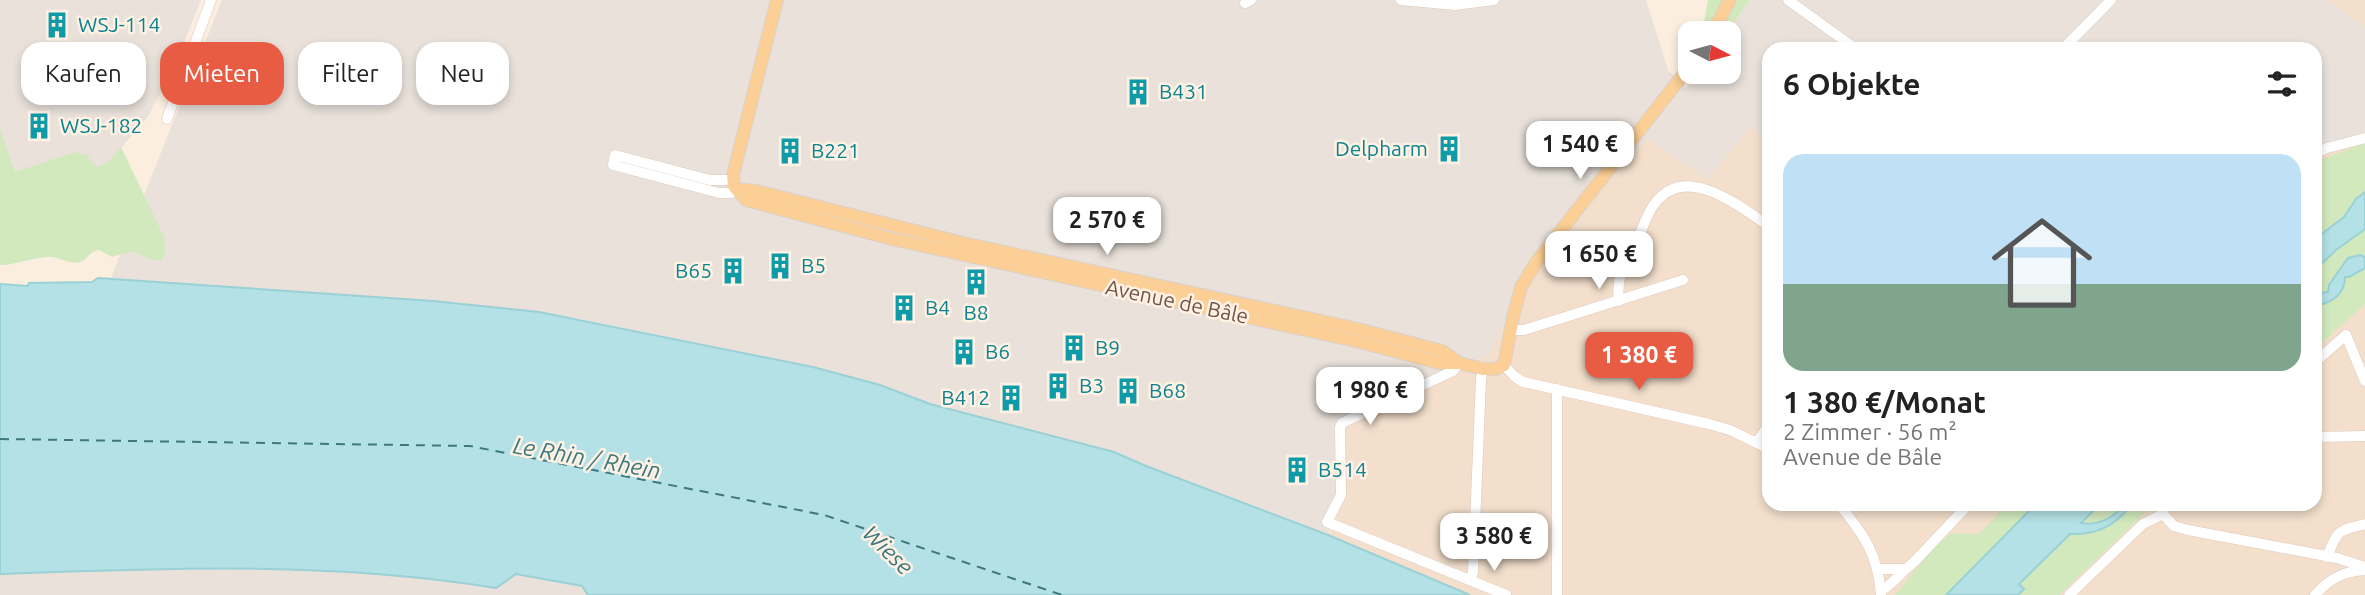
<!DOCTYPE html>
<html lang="de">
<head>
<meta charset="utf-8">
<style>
  :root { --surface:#fff; --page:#f6f6f6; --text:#222; --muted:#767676; --line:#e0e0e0; --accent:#e75c42 }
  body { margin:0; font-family:Ubuntu,sans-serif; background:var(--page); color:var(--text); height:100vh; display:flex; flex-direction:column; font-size:26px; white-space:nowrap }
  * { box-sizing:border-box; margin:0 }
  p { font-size:23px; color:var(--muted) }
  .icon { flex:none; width:38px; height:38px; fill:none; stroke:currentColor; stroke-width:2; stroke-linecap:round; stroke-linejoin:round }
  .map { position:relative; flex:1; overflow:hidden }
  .sheet { position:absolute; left:1762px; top:42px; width:560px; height:469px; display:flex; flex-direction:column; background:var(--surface); border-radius:21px; box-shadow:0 4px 10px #0003 }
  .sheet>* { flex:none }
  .guide { position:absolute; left:21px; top:42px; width:665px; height:63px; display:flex; gap:14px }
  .needle { width:46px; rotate:96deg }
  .fabs { position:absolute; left:1678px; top:21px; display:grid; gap:14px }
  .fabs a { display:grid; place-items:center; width:63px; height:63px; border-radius:14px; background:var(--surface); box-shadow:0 4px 10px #0003; font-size:35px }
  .price { position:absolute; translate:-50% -60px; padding:0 16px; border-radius:14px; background:#fff; color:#222; font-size:23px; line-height:46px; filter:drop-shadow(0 2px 4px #0008) }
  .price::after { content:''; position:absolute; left:50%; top:42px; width:21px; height:16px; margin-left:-10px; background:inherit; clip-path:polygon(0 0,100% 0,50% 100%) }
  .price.current { background:var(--accent); color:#fff }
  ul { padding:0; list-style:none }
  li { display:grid; align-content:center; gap:14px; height:371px; padding:0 21px }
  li+li { border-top:2px solid var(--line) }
  li span { display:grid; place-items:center; height:217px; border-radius:21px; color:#555 }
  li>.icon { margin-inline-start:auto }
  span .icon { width:126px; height:126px; fill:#fffc; stroke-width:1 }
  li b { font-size:30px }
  h2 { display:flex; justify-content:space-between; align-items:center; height:84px; padding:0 21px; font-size:30px }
  .tag { padding:0 24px; border-radius:21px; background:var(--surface); box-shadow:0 4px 10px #0003; font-size:24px; line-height:63px }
  .tag.current { background:var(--accent); color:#fff }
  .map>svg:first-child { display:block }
</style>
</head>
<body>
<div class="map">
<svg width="2365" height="595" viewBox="0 0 2365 595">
  <rect width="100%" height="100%" fill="#fceede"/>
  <g fill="#f3dfcc">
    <polygon points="2328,0 2365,0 2365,27"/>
    <polygon points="1750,127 1769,141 1769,504 2315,504 2315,159 2365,134 2365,595 1464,595 1329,535 1345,497 1343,426 1537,262 1647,137"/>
  </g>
  <g fill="#e9e1da">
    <polygon points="0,0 201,0 174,67 147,118 106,165 98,168 88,159 0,177"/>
    <polygon points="222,0 1646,0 1668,70 1686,88 1698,72 1729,72 1729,33 1726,33 1750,0 2328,0 2365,27 2365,134 2315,159 2315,49 1769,49 1769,141 1750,127 1707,180 1647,137 1537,262 1488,356 1464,361 1343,426 1345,497 1328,535 1146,466 1114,452 930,404 880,385 813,367 576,318 111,278"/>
    <polygon points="211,568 351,571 437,578 496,588 515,574 582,586 588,595 0,595 0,574"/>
  </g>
  <g fill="#d2e9bd">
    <polygon points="1708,0 1750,0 1726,33 1698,33 1703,27"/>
    <path d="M0,130l15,42 60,-20 15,4 -2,3 10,8 3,-3 5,1 15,-18 43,90 1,15 -3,8h-11l-19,-9 -20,6 -13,-7c-9,1 -11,9 -19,12 -9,3 -19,-4 -28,-5 -16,-1 -35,8 -52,8z"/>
    <polygon points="2365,143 2365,192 2356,199 2344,217 2315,239 2315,162"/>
    <polygon points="2365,229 2365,304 2315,349 2315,270 2336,250"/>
    <path d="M2008,504h28l-90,91h-51c18,-22 34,-45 56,-62l28,1z"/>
    <polygon points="2101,504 2154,504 2059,595 2018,595 2024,589 2019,584"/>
  </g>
  <g fill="#b3e1e5" stroke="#9ad1d6" stroke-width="2">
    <polygon points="2365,192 2365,229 2336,250 2315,270 2315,239 2344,217 2356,199"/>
    <path d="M2360,255l5,2v11l-16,9h-4c0,17 -13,26 -30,29v-11h3v-2l10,-1 1,-7 19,-27z"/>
    <path d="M98,278l335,23 106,11 274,55 67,18 50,19 184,48 32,14 182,69 142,60h-882l-6,-9 -66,-12 -20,14c-164,-27 -330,-20 -496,-14v-290l28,2 1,-3 63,-1z"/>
    <path d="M2036,504h64l-19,19c17,3 33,-5 43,-19h8c-17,22 -35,31 -62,30l-51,50 5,5 -6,6h-72z"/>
  </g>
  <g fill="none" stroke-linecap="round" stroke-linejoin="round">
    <polyline stroke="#3e787f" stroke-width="2" stroke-dasharray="9 7" stroke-linecap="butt" points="0,439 470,446 824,515 1062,595"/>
    <g stroke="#dfcaba" stroke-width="11">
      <g id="minor">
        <polyline points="1401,0 1455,5 1494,0"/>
        <polyline points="1788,0 1856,49"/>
        <polyline points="1245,3 1251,0"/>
        <polyline points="2063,49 2111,0"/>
        <polyline points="167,119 211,0"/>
        <polyline points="2315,154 2327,148 2365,138"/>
        <polyline points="733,180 710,180 615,155 613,165 719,193 731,193 737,189"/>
        <path d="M1619,301c-4,-25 9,-44 20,-65 5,-11 9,-25 17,-34 31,-39 84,5 113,24"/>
        <polyline points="1511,330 1524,330 1683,280"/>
        <polyline points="2315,362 2346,335 2365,381"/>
        <polyline points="1459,363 1453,371 1342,423 1340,427 1341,495 1327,522 1506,595"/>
        <polyline points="1504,365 1514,376 1523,382 1709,424 1730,430 1769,449"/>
        <polyline points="1557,389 1557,595"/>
        <polyline points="2315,437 2365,436"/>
        <polyline points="1757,442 1769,425"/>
        <path d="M1839,504c25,31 39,50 42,91"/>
        <polyline points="2163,514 2174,526 2188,530 2337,558 2365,567"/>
        <path d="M2327,557c11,-27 10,-26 38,-33"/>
        <polyline points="1878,569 1904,569"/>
        <polyline points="1470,580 1473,572 1481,379 1483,369"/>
        <path d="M1881,591c13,-8 21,-20 33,-29l55,-58"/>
        <polyline points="2069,595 2143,524 2163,514"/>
        <path d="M2315,595c14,-16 29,-24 50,-25"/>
      </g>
    </g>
    <g stroke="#dad2cf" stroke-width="14">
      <g id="major">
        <polyline points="777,0 733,175 734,186 746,200 892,239 1356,341 1439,363 1459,363 1483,369 1495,369 1504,365 1513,317 1521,287 1537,261 1690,66"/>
        <polyline points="1712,33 1730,0"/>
        <polyline points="737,189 756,191 963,243 1358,329 1442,351 1459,363"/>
      </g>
    </g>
    <use href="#minor" stroke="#fff" stroke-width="10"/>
    <use href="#major" stroke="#fbcf95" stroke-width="12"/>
  </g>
  <defs>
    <g id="building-bare" transform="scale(2.1)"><path d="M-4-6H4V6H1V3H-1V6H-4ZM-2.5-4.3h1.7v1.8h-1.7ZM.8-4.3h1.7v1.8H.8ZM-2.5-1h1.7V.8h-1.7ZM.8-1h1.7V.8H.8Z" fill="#0f9aa8" stroke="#fff2e4" stroke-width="2.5" paint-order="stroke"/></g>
  </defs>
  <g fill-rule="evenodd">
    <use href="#building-bare" x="57" y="25"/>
    <use href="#building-bare" x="1138" y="92"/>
    <use href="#building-bare" x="39" y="126"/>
    <use href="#building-bare" x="1449" y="149"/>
    <use href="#building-bare" x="790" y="151"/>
    <use href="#building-bare" x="780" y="266"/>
    <use href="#building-bare" x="733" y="271"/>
    <use href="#building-bare" x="976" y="282"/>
    <use href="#building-bare" x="904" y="308"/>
    <use href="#building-bare" x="1074" y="348"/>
    <use href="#building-bare" x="964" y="352"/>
    <use href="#building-bare" x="1058" y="386"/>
    <use href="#building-bare" x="1128" y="391"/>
    <use href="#building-bare" x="1011" y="398"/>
    <use href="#building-bare" x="1297" y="470"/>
  </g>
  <g text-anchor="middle" stroke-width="5" stroke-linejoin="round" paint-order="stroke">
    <g font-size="21" fill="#0d838f" stroke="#fff2e4" text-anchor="start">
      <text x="78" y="32">WSJ-114</text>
      <text x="1159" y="99">B431</text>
      <text x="60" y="133">WSJ-182</text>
      <text x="1428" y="156" text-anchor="end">Delpharm</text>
      <text x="811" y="158">B221</text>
      <text x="801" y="273">B5</text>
      <text x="712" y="278" text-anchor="end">B65</text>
      <text x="925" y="315">B4</text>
      <text x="976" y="320" text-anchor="middle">B8</text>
      <text x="1095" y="355">B9</text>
      <text x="985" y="359">B6</text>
      <text x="1079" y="393">B3</text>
      <text x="1149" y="398">B68</text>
      <text x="990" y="405" text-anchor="end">B412</text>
      <text x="1318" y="477">B514</text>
    </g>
    <g font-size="21" fill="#715347" stroke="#fff2e4">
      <text transform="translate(1177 302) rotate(12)" y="7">Avenue de Bâle</text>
    </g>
    <g font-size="23" font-style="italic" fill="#3e787f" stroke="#fff2e4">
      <text transform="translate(587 458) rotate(10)" y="8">Le Rhin / Rhein</text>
      <text transform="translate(888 550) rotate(44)" y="8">Wiese</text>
    </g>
  </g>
</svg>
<div class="fabs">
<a><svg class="needle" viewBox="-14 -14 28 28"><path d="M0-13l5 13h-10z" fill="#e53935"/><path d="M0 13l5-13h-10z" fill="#767676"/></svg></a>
</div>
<b class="price" style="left:1580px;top:181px">1 540 €</b>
<b class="price" style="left:1107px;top:257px">2 570 €</b>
<b class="price" style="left:1599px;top:291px">1 650 €</b>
<b class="price current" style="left:1639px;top:392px">1 380 €</b>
<b class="price" style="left:1370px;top:427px">1 980 €</b>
<b class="price" style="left:1494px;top:573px">3 580 €</b>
<div class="guide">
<a class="tag">Kaufen</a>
<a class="tag current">Mieten</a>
<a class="tag">Filter</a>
<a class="tag">Neu</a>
</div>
<section class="sheet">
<h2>6 Objekte<svg class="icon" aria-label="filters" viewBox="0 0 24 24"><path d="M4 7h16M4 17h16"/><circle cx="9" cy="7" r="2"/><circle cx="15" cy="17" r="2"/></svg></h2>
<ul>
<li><span style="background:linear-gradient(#bfe0f5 60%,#7fa58c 0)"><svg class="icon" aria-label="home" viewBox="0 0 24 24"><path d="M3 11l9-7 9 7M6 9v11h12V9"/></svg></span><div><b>1 380 €/Monat</b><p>2 Zimmer · 56 m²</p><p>Avenue de Bâle</p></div></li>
</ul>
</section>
</div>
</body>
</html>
